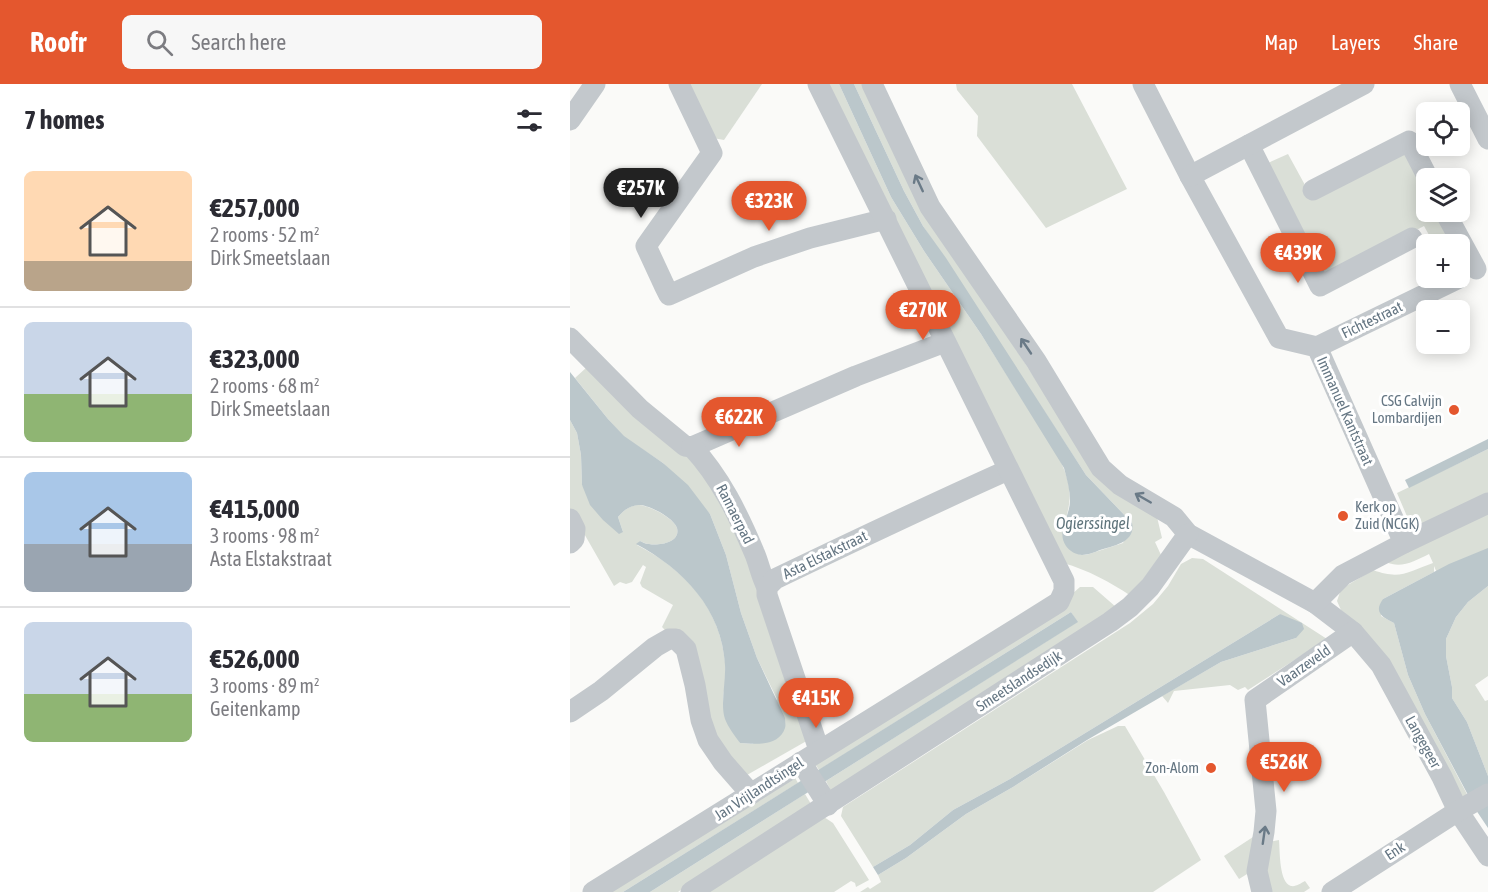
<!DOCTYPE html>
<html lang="en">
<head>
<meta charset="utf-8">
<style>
  :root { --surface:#fff; --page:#f7f7f7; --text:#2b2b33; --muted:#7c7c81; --line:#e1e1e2; --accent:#e4572e }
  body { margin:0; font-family:"Asap Condensed",sans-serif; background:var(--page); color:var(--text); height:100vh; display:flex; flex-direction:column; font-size:22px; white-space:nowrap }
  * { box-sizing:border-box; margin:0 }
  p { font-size:20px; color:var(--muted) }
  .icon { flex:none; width:33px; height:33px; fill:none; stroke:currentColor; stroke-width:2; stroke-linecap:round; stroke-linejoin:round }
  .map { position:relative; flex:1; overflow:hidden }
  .panel { display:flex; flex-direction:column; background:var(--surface); width:570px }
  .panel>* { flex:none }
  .buttons { position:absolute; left:846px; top:18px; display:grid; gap:12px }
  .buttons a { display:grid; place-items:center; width:54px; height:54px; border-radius:9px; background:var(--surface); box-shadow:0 3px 15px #0003; font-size:30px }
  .price { position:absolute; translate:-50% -51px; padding:0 14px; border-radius:21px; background:var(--accent); color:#fff; font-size:20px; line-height:39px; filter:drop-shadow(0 2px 3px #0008) }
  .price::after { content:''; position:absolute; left:50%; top:36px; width:18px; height:14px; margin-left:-9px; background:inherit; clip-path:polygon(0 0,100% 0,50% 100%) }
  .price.on { background:#222; color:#fff }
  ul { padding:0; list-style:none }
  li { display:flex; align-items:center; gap:18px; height:150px; padding:0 24px }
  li+li { border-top:2px solid var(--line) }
  li span { display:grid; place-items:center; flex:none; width:168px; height:120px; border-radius:9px; color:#555 }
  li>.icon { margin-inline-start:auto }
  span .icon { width:72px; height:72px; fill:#fffc; stroke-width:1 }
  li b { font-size:26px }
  h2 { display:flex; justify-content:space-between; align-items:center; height:72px; padding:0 24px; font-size:26px }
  header { display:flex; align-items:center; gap:36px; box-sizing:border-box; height:84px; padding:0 30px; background:var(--accent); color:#fff }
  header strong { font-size:28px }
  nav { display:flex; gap:33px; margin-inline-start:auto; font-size:21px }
  .search { width:420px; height:54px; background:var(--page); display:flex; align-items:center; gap:15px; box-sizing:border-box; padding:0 21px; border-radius:9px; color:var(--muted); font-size:22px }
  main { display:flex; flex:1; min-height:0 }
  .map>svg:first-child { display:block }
</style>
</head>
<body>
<header>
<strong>Roofr</strong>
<div class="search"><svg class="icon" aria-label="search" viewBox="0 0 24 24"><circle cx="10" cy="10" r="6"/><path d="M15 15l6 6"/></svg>Search here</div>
<nav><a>Map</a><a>Layers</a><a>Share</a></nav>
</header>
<main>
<section class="panel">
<h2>7 homes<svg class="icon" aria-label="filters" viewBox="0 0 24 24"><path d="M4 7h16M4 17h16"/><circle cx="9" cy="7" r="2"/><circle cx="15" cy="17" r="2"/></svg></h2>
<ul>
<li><span style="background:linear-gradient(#ffd9b3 75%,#b9a48a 0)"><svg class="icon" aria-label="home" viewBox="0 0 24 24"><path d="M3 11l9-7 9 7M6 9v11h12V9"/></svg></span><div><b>€257,000</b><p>2 rooms · 52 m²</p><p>Dirk Smeetslaan</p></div></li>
<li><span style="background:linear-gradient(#c9d6e8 60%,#8fb573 0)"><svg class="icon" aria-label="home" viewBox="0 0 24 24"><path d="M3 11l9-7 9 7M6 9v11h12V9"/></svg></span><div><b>€323,000</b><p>2 rooms · 68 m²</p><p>Dirk Smeetslaan</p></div></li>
<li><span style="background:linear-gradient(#a9c7e8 60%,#9aa5b1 0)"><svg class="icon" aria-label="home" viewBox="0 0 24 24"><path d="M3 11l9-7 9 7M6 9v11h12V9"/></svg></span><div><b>€415,000</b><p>3 rooms · 98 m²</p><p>Asta Elstakstraat</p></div></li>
<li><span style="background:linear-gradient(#c9d6e8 60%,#8fb573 0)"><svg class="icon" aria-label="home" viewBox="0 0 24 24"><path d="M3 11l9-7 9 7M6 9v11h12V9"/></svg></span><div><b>€526,000</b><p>3 rooms · 89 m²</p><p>Geitenkamp</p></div></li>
</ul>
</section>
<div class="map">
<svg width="918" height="808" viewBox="0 0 918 808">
  <rect width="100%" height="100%" fill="#fafaf8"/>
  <g fill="#dadfd7">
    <polygon points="116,0 192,0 154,56 143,54"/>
    <path d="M254,0h15l52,113 33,54 57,83 78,124c13,26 14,44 3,71l18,26h6l37,-12 9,-20 -46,-48 -163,-249 -19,-35 -50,-107h10l106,195 124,190 63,48 5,21 -7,4 6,13 -30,41c-21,-14 -43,-26 -68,-33z"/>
    <polygon points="386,0 502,0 557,105 476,144 407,52 408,32 387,6"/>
    <polygon points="833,64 856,108 856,128 867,128 884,160 864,160 854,142 756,193 698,79 718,70 741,112"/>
    <path d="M17,283l117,105 47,87 59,180 -63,36 -25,-22 -51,-117 -9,-9 11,-22 -31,-18 -2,-4 6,-16 -3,-2 -11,17 -6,2 -6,-2 -6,4 -44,-77v-89l7,13 4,22 1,30 41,47 -5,-15c5,-6 11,-11 19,-12 10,-1 37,13 40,23 4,15 -19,18 -28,16 -3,0 -6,-2 -9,-3l-3,4c47,24 83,62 88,117 1,8 1,16 0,24 -1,4 -2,9 -2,14 0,7 13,34 17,43l13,1 24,-45 -20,-41 -16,-45 -15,-58 -16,-41 -47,-51 -39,-26 -16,-18 -33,-41z"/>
    <path d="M918,365v102l-51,22 -3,-7v6l-51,27 -2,17 13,7 14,52 17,39 44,84 -8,1 -114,-184 -6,-5 -4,-9 4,-12 32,-19c27,10 35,2 60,-7l-4,-9c-14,7 -28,15 -43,8l26,-34 -15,-35z"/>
    <polygon points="622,474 633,475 757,555 678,606 675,603 668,606 660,601 604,607 598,619 592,612 651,578 726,554 710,530 440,695 383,726 340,761 303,783 271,732 273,723 560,539 583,520 598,502 611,480"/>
    <polygon points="918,502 918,592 905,601 915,617 918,616 918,692 897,638 882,614 882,603 876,572 876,555 886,533 898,518"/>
    <polygon points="510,503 523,503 546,523 261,707 256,697 507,538 501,528 249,686 243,677 502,510"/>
    <polygon points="548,642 555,642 594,708 631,776 583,808 290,808 298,803 300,805 311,798 308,791 336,774 396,730 443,703 518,656"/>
    <polygon points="223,690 228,699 53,808 35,808"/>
    <polygon points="235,710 241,720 128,792 108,808 80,808"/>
    <polygon points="254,733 263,739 299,796 286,803 285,799 281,797 264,808 136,808"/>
    <polygon points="683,753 682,787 669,795 654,772"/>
    <path d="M709,756c1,11 0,43 12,46 5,1 10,-3 14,-5l5,7 -6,4h-35l-4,-8 3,-42z"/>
  </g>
  <g fill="#bbc7cb">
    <path d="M269,0h15l50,107 19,35 23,32 140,217 46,48c4,19 -18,23 -32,27 -5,2 -12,5 -18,5 -5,0 -13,-4 -16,-9 -10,-14 4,-30 4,-45 0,-11 -3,-22 -6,-33l-83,-134 -57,-83 -33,-54z"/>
    <path d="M0,288l38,47 16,17 39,27 25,22 22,29 16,41 15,58 16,45 28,60c0,4 1,7 0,10 -6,19 -31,16 -45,15 -5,-7 -12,-16 -15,-24 -5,-15 1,-37 0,-54 -3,-56 -42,-96 -89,-121l4,-3c3,1 5,3 9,3 9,2 32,-1 28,-16 -3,-10 -29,-24 -39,-23 -9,1 -15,6 -20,12l5,15 -4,2 -16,-14 -13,-15 -8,-20 -1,-30 -4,-22 -7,-13z"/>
    <polygon points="918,355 918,365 839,404 835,396"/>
    <path d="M918,464v38l-20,16 -12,15 -10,22v17l6,31v11l15,24 21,54v52l-12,-18 -51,-96 -17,-39 -14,-52c-11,-6 -21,-10 -11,-24l66,-35z"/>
    <polygon points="501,528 508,538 80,808 53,808"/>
    <polygon points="710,530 732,539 734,545 726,554 651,578 517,656 443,703 396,730 336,774 308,791 303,783 340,761 383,726 440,695"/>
  </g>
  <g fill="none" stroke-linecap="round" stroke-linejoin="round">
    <g stroke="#c3c8cc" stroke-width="21">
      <polyline points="109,0 142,69 76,162 95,203 99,211 184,173 240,154 316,135"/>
      <polyline points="302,0 360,123 466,277 531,384 550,401 604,433 618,450 745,519 783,548 811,581 872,693 888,727 918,772"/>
      <polyline points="573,0 620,92 709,254 747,263 834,459"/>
      <polyline points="890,0 918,55"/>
      <polyline points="0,36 25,0"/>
      <polyline points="679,61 750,202 842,154"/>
      <polyline points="620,92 794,0"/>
      <polyline points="743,106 839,57 858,94"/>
      <polyline points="875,128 906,185"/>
      <polyline points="0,254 70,325 115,362 122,363 286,292 375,258"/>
      <polyline points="747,263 889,194"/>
      <path d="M122,363c28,30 46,67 62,105 5,11 7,24 13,35"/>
      <polyline points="0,435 5,445 4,455 0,459"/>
      <polyline points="745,519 773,491 834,459 918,419"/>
      <polyline points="0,628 31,607 85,563 99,555 106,555 116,565 125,601 131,636 138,656 153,678 181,710"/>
      <path d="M249,666l-52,-155v-8l8,-8c77,-37 155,-74 233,-109"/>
      <polyline points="231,678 258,721"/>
      <path d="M23,808l466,-290 5,-11v-10c-83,-165 -163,-332 -246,-497"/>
      <polyline points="121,808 540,538 560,523 580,503 618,450"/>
      <polyline points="692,808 687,787 694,748 696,727 685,616 783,548"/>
      <polyline points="762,808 888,727 918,710"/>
    </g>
  </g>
  <defs><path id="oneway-shaft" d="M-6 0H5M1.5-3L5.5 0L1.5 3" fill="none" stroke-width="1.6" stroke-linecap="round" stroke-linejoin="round" transform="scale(1.5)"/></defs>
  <g stroke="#6a7a87">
    <use href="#oneway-shaft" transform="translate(349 99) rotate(-115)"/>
    <use href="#oneway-shaft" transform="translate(456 262) rotate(-124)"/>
    <use href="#oneway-shaft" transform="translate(573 414) rotate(-150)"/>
    <use href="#oneway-shaft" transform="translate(694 751) rotate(-82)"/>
  </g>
  <g fill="#e4572e" stroke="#fff" stroke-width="2">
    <circle cx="884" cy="326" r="6"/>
    <circle cx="773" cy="432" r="6"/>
    <circle cx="641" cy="684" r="6"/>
  </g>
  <g text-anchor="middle" stroke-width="6" stroke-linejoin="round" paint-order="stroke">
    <g font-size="15" fill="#657683" stroke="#fff">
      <text transform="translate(802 236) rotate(-26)" y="5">Fichtestraat</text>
      <text transform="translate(775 327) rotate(66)" y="5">Immanuel Kantstraat</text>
      <text transform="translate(165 430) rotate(63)" y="5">Ramaerpad</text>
      <text transform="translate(255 471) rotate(-26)" y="5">Asta Elstakstraat</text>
      <text transform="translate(734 582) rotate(-35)" y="5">Vaarzeveld</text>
      <text transform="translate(449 597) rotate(-33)" y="5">Smeetslandsedijk</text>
      <text transform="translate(853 658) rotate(61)" y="5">Langegeer</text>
      <text transform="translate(189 705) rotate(-33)" y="5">Jan Vrijlandtsingel</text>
      <text transform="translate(825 767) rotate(-33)" y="5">Enk</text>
    </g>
    <g font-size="15" fill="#657683" stroke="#fff" text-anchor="end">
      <text x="872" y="322">CSG Calvijn<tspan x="872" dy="17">Lombardijen</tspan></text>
      <text x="785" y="428" text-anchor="start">Kerk op<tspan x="785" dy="17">Zuid (NCGK)</tspan></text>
      <text x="629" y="689">Zon-Alom</text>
    </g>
    <g font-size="16" font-style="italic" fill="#60757c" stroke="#fff">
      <text x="523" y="445">Ogierssingel</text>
    </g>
  </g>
</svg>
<div class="buttons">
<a><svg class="icon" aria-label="locate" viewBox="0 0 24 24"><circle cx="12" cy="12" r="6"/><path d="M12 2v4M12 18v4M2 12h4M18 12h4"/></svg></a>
<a><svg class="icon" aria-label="layers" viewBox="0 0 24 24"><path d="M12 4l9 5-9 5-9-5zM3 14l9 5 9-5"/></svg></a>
<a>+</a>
<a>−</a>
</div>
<b class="price on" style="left:71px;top:135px">€257K</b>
<b class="price" style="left:199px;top:148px">€323K</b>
<b class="price" style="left:728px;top:200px">€439K</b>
<b class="price" style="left:353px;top:257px">€270K</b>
<b class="price" style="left:169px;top:364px">€622K</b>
<b class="price" style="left:246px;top:645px">€415K</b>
<b class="price" style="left:714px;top:709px">€526K</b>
</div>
</main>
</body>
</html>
